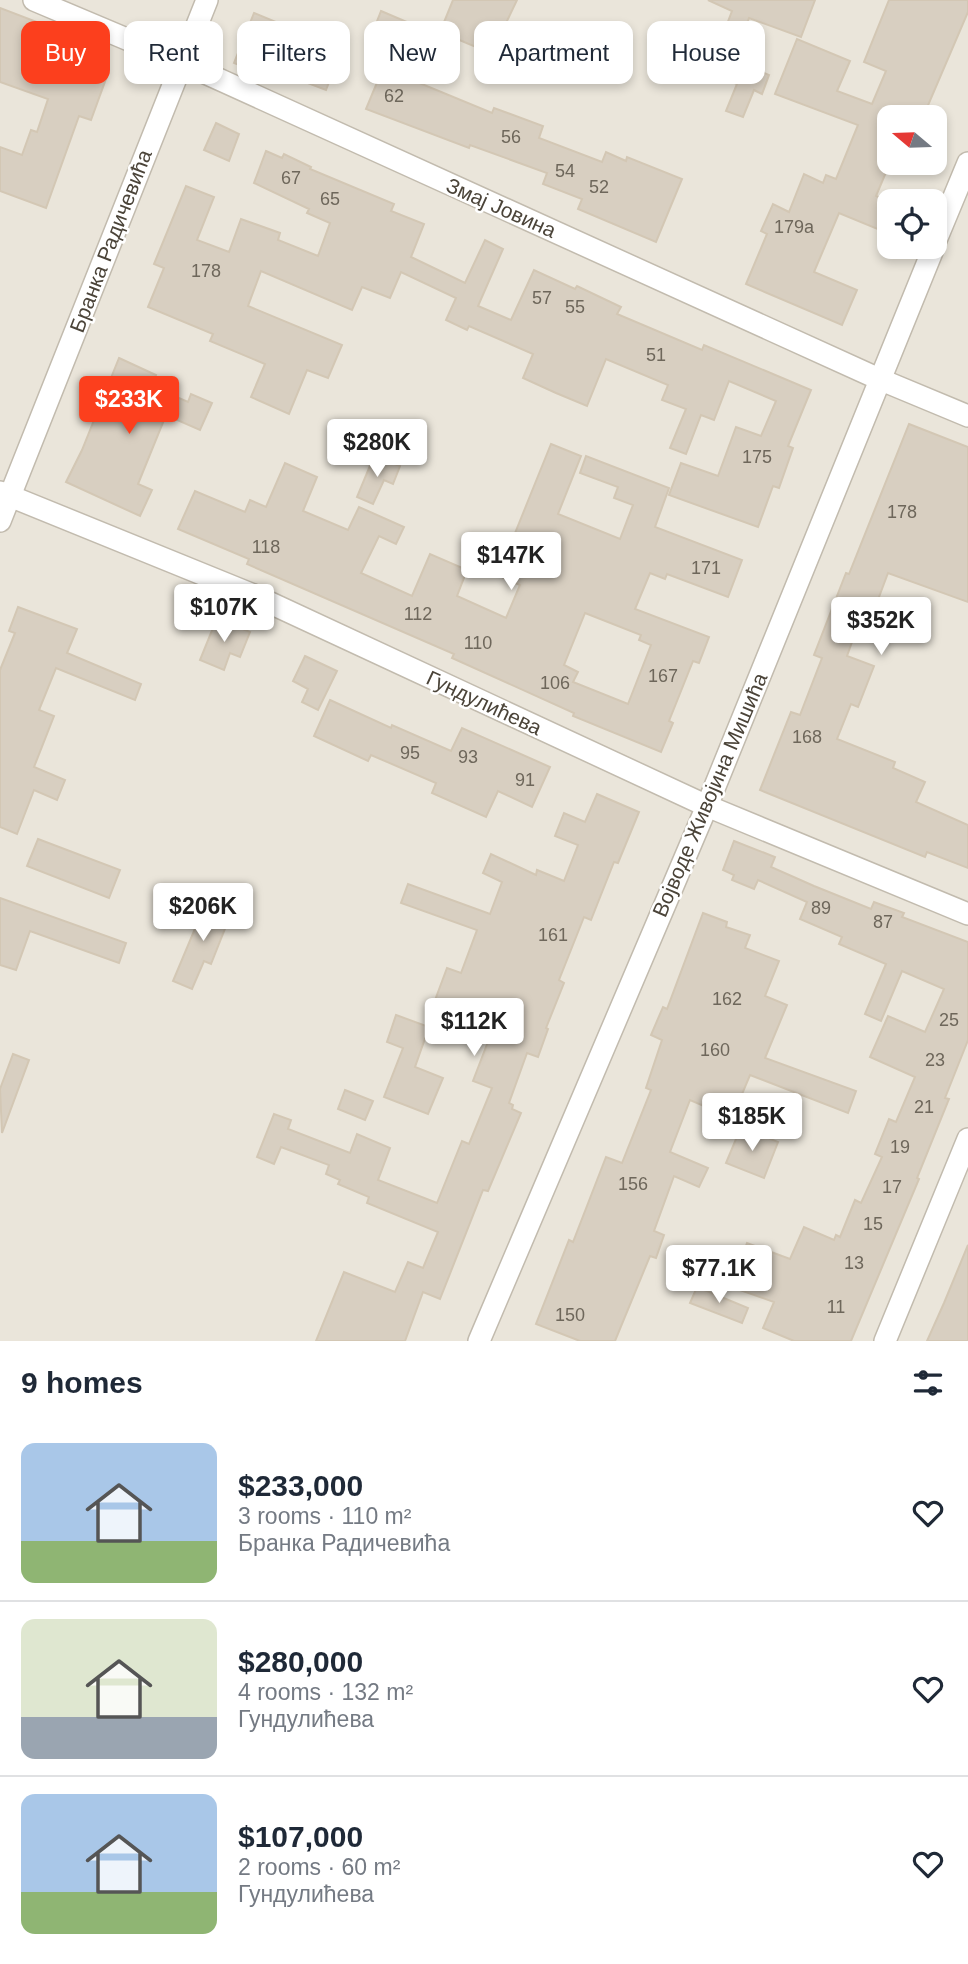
<!DOCTYPE html>
<html lang="en">
<head>
<meta charset="utf-8">
<style>
  :root { --surface:#fff; --page:#f6f6f7; --text:#1f2937; --muted:#747a83; --line:#e0e1e3; --accent:#fc3f1d }
  body { margin:0; font-family:Helvetica,sans-serif; background:var(--page); color:var(--text); height:100vh; display:flex; flex-direction:column; font-size:26px; white-space:nowrap }
  * { box-sizing:border-box; margin:0 }
  p { font-size:23px; color:var(--muted) }
  .icon { flex:none; width:38px; height:38px; fill:none; stroke:currentColor; stroke-width:2; stroke-linecap:round; stroke-linejoin:round }
  .map { position:relative; height:1341px; overflow:hidden }
  .details { display:flex; flex-direction:column; background:var(--surface); flex:1 }
  .details>* { flex:none }
  .top-card { position:absolute; left:21px; top:21px; width:928px; height:63px; display:flex; gap:14px }
  .needle { width:46px; rotate:289deg }
  .tools { position:absolute; left:877px; top:105px; display:grid; gap:14px }
  .tools a { display:grid; place-items:center; width:70px; height:70px; border-radius:14px; background:var(--surface); box-shadow:0 4px 10px #0003; font-size:35px }
  .price { position:absolute; translate:-50% -60px; padding:0 16px; border-radius:7px; background:#fff; color:#222; font-size:23px; line-height:46px; filter:drop-shadow(0 2px 4px #0008) }
  .price::after { content:''; position:absolute; left:50%; top:42px; width:21px; height:16px; margin-left:-10px; background:inherit; clip-path:polygon(0 0,100% 0,50% 100%) }
  .price.selected { background:var(--accent); color:#fff }
  ul { padding:0; list-style:none }
  li { display:flex; align-items:center; gap:21px; height:175px; padding:0 21px }
  li+li { border-top:2px solid var(--line) }
  li span { display:grid; place-items:center; flex:none; width:196px; height:140px; border-radius:14px; color:#555 }
  li>.icon { margin-inline-start:auto }
  span .icon { width:84px; height:84px; fill:#fffc; stroke-width:1 }
  li b { font-size:30px }
  h2 { display:flex; justify-content:space-between; align-items:center; height:84px; padding:0 21px; font-size:30px }
  .chip { padding:0 24px; border-radius:14px; background:var(--surface); box-shadow:0 4px 10px #0003; font-size:24px; line-height:63px }
  .chip.selected { background:var(--accent); color:#fff }
  .map>svg:first-child { display:block }
</style>
</head>
<body>
<div class="map">
<svg width="968" height="1341" viewBox="0 0 968 1341">
  <rect width="100%" height="100%" fill="#f6f3ec"/>
  <path fill="#eae5da" fill-rule="evenodd" d="M0,0h968v1341h-968zM889,117h45v46h-45zM889,201h45v46h-45z"/>
  <g fill="#d8cfc1" stroke="#d3c7b4" stroke-width="2" fill-rule="evenodd">
    <polygon points="453,0 517,0 506,23 525,31 512,62 440,32"/>
    <polygon points="708,0 815,0 801,37 749,18 732,60 769,75 762,94 754,90 743,117 726,111 737,84 698,68 707,46 717,50 732,11"/>
    <polygon points="889,0 968,0 968,12 923,117 889,117 889,165 876,196 889,201 889,209 880,230 839,213 814,272 857,290 842,325 746,284 767,234 761,231 773,204 789,212 804,174 823,183 826,175 836,179 858,125 775,94 797,39 850,61 837,91 872,104 886,71 864,62"/>
    <polygon points="0,8 50,27 41,51 107,76 91,120 79,116 46,208 0,191 0,147 22,155 31,130 37,132 48,99 0,82"/>
    <polygon points="381,11 407,22 393,58 367,47"/>
    <polygon points="254,13 276,22 257,72 234,63"/>
    <polygon points="312,39 341,51 326,90 297,79"/>
    <polygon points="383,68 492,113 494,108 543,126 539,138 602,162 606,152 626,161 627,157 682,179 656,242 578,209 582,199 543,184 547,173 470,145 469,148 366,109"/>
    <polygon points="216,123 239,134 229,161 204,150"/>
    <polygon points="266,151 282,158 284,154 311,167 310,169 394,204 391,211 424,224 411,257 465,283 485,240 503,249 478,306 511,320 534,270 575,289 577,286 621,307 617,314 702,350 704,345 811,390 788,446 793,448 779,488 773,486 758,527 669,495 681,463 718,476 736,427 761,436 776,401 729,381 714,420 701,415 686,454 670,448 686,409 662,400 668,385 606,359 587,406 556,393 523,378 533,354 469,326 467,330 446,320 456,298 401,272 390,298 362,287 352,310 261,271 248,306 342,345 328,378 307,370 289,414 251,397 265,364 210,341 213,334 148,307 164,268 154,264 186,186 214,197 197,240 229,252 241,219 280,233 278,240 318,256 330,223 307,213 309,209 254,183"/>
    <polygon points="119,358 156,375 151,386 188,402 191,394 212,403 200,430 166,415 138,484 152,490 140,516 66,482 82,450"/>
    <polygon points="909,424 968,447 968,602 888,573 870,621 861,617 847,656 874,666 858,707 851,704 837,739 895,762 893,768 925,782 916,802 968,825 968,868 927,852 925,857 760,790 791,712 800,715 822,658 814,655 828,619 846,573 849,574"/>
    <path d="M551,444l30,12 -23,58 62,25 13,-34 -19,-7 4,-11 -38,-14 6,-17 83,32 -14,39 87,33 -14,37 -61,-23 -2,5 -15,-6 -15,36 74,28 -10,26 -6,-2 -24,60 4,2 -12,29 -88,-36 1,-3 -122,-55 2,-4 -207,-90 2,-5 -71,-30 17,-38 50,21 5,-12 16,7 19,-44 32,14 -14,34 45,19 11,-23 45,20 -8,17 -17,-8 -18,37 51,23 18,-42 37,16 -10,26 49,22 14,-33 -35,-15 11,-27 13,5zM585,613l56,22 -2,5 12,5 -23,59 -55,-22 5,-10 -14,-7z"/>
    <polygon points="374,456 400,466 393,484 384,480 373,504 357,497"/>
    <polygon points="18,607 77,629 67,653 141,684 135,700 56,668 39,710 54,716 34,767 65,780 57,800 34,790 17,834 0,827 0,670 15,633 9,631"/>
    <polygon points="217,618 250,632 240,657 230,653 224,670 200,660"/>
    <polygon points="305,656 337,671 318,710 302,702 308,689 293,681"/>
    <polygon points="330,700 391,728 392,725 451,751 462,728 550,767 532,807 498,791 486,817 432,793 436,783 371,755 368,761 314,736"/>
    <polygon points="597,794 639,812 618,863 614,862 591,920 584,917 559,980 564,983 546,1028 548,1029 538,1057 527,1053 509,1103 513,1105 512,1109 521,1113 488,1191 483,1190 440,1299 423,1292 405,1341 316,1341 344,1272 395,1292 408,1262 423,1268 438,1232 367,1203 369,1197 338,1184 340,1180 326,1174 329,1165 281,1147 274,1164 257,1157 274,1114 291,1120 288,1129 350,1153 357,1134 390,1148 378,1180 437,1203 462,1141 469,1144 492,1088 473,1081 489,1039 473,1033 475,1029 431,1011 447,968 461,973 477,930 401,903 408,884 490,914 502,882 483,873 491,854 536,875 537,870 564,881 578,845 555,836 564,813 585,822"/>
    <polygon points="38,839 120,870 109,898 27,866"/>
    <polygon points="734,841 775,857 771,867 814,886 871,909 874,902 904,913 902,917 968,942 968,1040 945,1098 949,1099 917,1178 919,1179 851,1341 794,1341 763,1328 774,1302 731,1287 747,1243 790,1259 804,1227 834,1240 836,1235 840,1237 855,1200 861,1203 882,1157 875,1154 889,1119 896,1122 915,1077 870,1057 888,1016 925,1032 944,989 902,971 881,1021 865,1014 886,964 839,944 842,937 800,919 807,902 758,880 754,889 732,880 734,875 723,870"/>
    <polygon points="0,898 126,943 119,963 30,931 16,970 0,965"/>
    <polygon points="207,900 232,911 211,964 204,961 192,989 173,981"/>
    <polygon points="703,913 727,922 726,927 750,935 745,948 779,961 765,996 787,1005 765,1058 856,1091 848,1113 750,1075 732,1118 690,1100 670,1152 708,1168 699,1187 674,1176 654,1231 664,1235 656,1258 650,1256 615,1341 580,1341 536,1324 569,1240 573,1242 606,1157 622,1163 651,1090 646,1088 662,1040 651,1035 663,1007 667,1009"/>
    <polygon points="396,1015 429,1027 415,1067 443,1078 428,1114 384,1097 403,1048 387,1042"/>
    <polygon points="13,1054 29,1060 2,1133 0,1089"/>
    <polygon points="345,1090 373,1101 365,1120 338,1109"/>
    <polygon points="741,1127 778,1142 764,1178 726,1163"/>
    <polygon points="968,1245 968,1341 927,1341 944,1303"/>
    <polygon points="697,1287 748,1308 742,1323 690,1303"/>
  </g>
  <g fill="none" stroke-linecap="round" stroke-linejoin="round">
    <g stroke="#c2bbae" stroke-width="24">
      <g id="street">
        <polyline points="34,0 181,62 879,379 968,416"/>
        <polyline points="934,245 968,163"/>
        <polyline points="0,492 251,594 707,806 968,914"/>
        <polyline points="0,521 207,0"/>
        <polyline points="479,1341 707,806 934,247"/>
        <polyline points="885,1341 968,1139"/>
      </g>
    </g>
    <use href="#street" stroke="#fff" stroke-width="21"/>
  </g>
  <g text-anchor="middle" stroke-width="5" stroke-linejoin="round" paint-order="stroke">
    <g font-size="18" fill="#6e675b">
      <text x="394" y="102">62</text>
      <text x="511" y="143">56</text>
      <text x="565" y="177">54</text>
      <text x="291" y="184">67</text>
      <text x="599" y="193">52</text>
      <text x="330" y="205">65</text>
      <text x="794" y="233">179a</text>
      <text x="206" y="277">178</text>
      <text x="542" y="304">57</text>
      <text x="575" y="313">55</text>
      <text x="656" y="361">51</text>
      <text x="757" y="463">175</text>
      <text x="902" y="518">178</text>
      <text x="266" y="553">118</text>
      <text x="706" y="574">171</text>
      <text x="418" y="620">112</text>
      <text x="478" y="649">110</text>
      <text x="663" y="682">167</text>
      <text x="555" y="689">106</text>
      <text x="807" y="743">168</text>
      <text x="410" y="759">95</text>
      <text x="468" y="763">93</text>
      <text x="525" y="786">91</text>
      <text x="821" y="914">89</text>
      <text x="883" y="928">87</text>
      <text x="553" y="941">161</text>
      <text x="727" y="1005">162</text>
      <text x="949" y="1026">25</text>
      <text x="715" y="1056">160</text>
      <text x="935" y="1066">23</text>
      <text x="924" y="1113">21</text>
      <text x="900" y="1153">19</text>
      <text x="633" y="1190">156</text>
      <text x="892" y="1193">17</text>
      <text x="873" y="1230">15</text>
      <text x="854" y="1269">13</text>
      <text x="836" y="1313">11</text>
      <text x="570" y="1321">150</text>
    </g>
    <g font-size="21" fill="#4b4439" stroke="#fff">
      <text transform="translate(501 208) rotate(24)" y="7">Змај Јовина</text>
      <text transform="translate(111 241) rotate(-69)" y="7">Бранка Радичевића</text>
      <text transform="translate(484 703) rotate(25)" y="7">Гундулићева</text>
      <text transform="translate(710 795) rotate(-67)" y="7">Војводе Живојина Мишића</text>
    </g>
  </g>
</svg>
<div class="tools">
<a><svg class="needle" viewBox="-14 -14 28 28"><path d="M0-13l5 13h-10z" fill="#e53935"/><path d="M0 13l5-13h-10z" fill="#747a83"/></svg></a>
<a><svg class="icon" aria-label="locate" viewBox="0 0 24 24"><circle cx="12" cy="12" r="6"/><path d="M12 2v4M12 18v4M2 12h4M18 12h4"/></svg></a>
</div>
<b class="price selected" style="left:129px;top:436px">$233K</b>
<b class="price" style="left:377px;top:479px">$280K</b>
<b class="price" style="left:511px;top:592px">$147K</b>
<b class="price" style="left:224px;top:644px">$107K</b>
<b class="price" style="left:881px;top:657px">$352K</b>
<b class="price" style="left:203px;top:943px">$206K</b>
<b class="price" style="left:474px;top:1058px">$112K</b>
<b class="price" style="left:752px;top:1153px">$185K</b>
<b class="price" style="left:719px;top:1305px">$77.1K</b>
<div class="top-card">
<a class="chip selected">Buy</a>
<a class="chip">Rent</a>
<a class="chip">Filters</a>
<a class="chip">New</a>
<a class="chip">Apartment</a>
<a class="chip">House</a>
</div>
</div>
<section class="details">
<h2>9 homes<svg class="icon" aria-label="filters" viewBox="0 0 24 24"><path d="M4 7h16M4 17h16"/><circle cx="9" cy="7" r="2"/><circle cx="15" cy="17" r="2"/></svg></h2>
<ul>
<li><span style="background:linear-gradient(#a9c7e8 70%,#8fb573 0)"><svg class="icon" aria-label="home" viewBox="0 0 24 24"><path d="M3 11l9-7 9 7M6 9v11h12V9"/></svg></span><div><b>$233,000</b><p>3 rooms · 110 m²</p><p>Бранка Радичевића</p></div><svg class="icon" aria-label="heart" viewBox="0 0 24 24"><path d="M12 20l-8-8c-3-5 5-10 8-4 3-6 11-1 8 4z"/></svg></li>
<li><span style="background:linear-gradient(#dfe7d0 70%,#9aa5b1 0)"><svg class="icon" aria-label="home" viewBox="0 0 24 24"><path d="M3 11l9-7 9 7M6 9v11h12V9"/></svg></span><div><b>$280,000</b><p>4 rooms · 132 m²</p><p>Гундулићева</p></div><svg class="icon" aria-label="heart" viewBox="0 0 24 24"><path d="M12 20l-8-8c-3-5 5-10 8-4 3-6 11-1 8 4z"/></svg></li>
<li><span style="background:linear-gradient(#a9c7e8 70%,#8fb573 0)"><svg class="icon" aria-label="home" viewBox="0 0 24 24"><path d="M3 11l9-7 9 7M6 9v11h12V9"/></svg></span><div><b>$107,000</b><p>2 rooms · 60 m²</p><p>Гундулићева</p></div><svg class="icon" aria-label="heart" viewBox="0 0 24 24"><path d="M12 20l-8-8c-3-5 5-10 8-4 3-6 11-1 8 4z"/></svg></li>
</ul>
</section>
</body>
</html>
